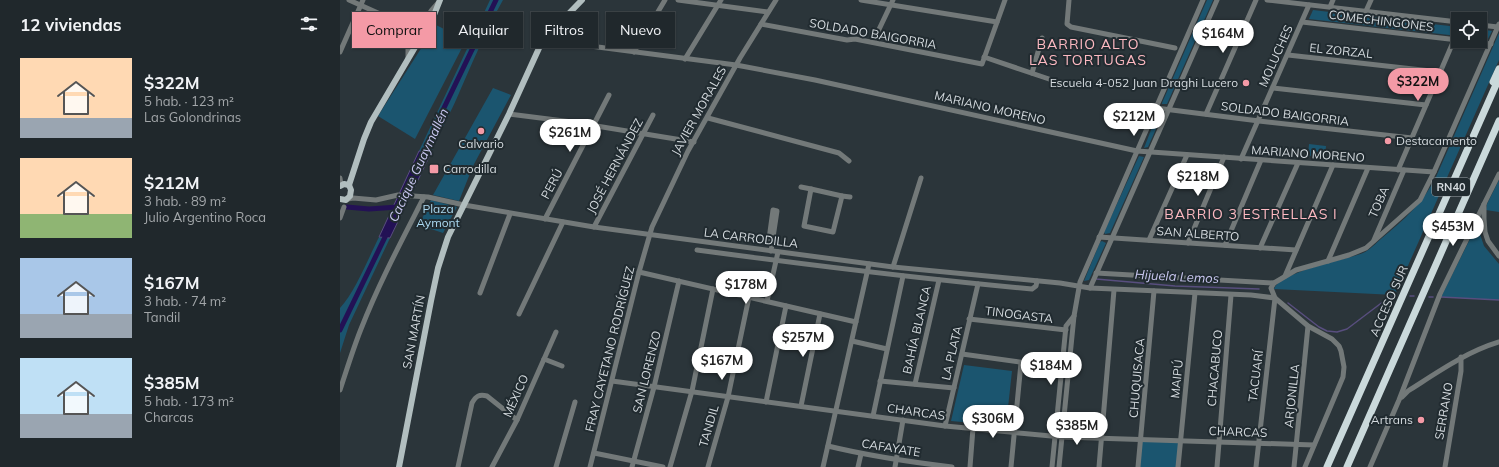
<!DOCTYPE html>
<html lang="es">
<head>
<meta charset="utf-8">
<style>
  :root { --surface:#20282c; --page:#283034; --text:#f1f3f6; --muted:#a2a6a9; --line:#3d4448; --accent:#f49aa6 }
  body { margin:0; font-family:Mulish,sans-serif; background:var(--page); color:var(--text); height:100vh; display:flex; flex-direction:column; font-size:15px; white-space:nowrap }
  * { box-sizing:border-box; margin:0 }
  p { font-size:13px; color:var(--muted) }
  .icon { flex:none; width:22px; height:22px; fill:none; stroke:currentColor; stroke-width:2; stroke-linecap:round; stroke-linejoin:round }
  .map { position:relative; flex:1; overflow:hidden }
  .side { display:flex; flex-direction:column; background:var(--surface); width:340px }
  .side>* { flex:none }
  .hud { position:absolute; left:12px; top:12px; width:380px; height:36px; display:flex; gap:8px }
  .tools { position:absolute; left:1111px; top:12px; display:grid; gap:8px }
  .tools a { display:grid; place-items:center; width:36px; height:36px; border-radius:0px; background:var(--surface); box-shadow:0 1px 3px #0004,0 0 0 1px var(--line); font-size:20px }
  .price { position:absolute; translate:-50% -34px; padding:0 9px; border-radius:14px; background:#fff; color:#222; font-size:13px; line-height:26px; filter:drop-shadow(0 1px 2px #0008) }
  .price::after { content:''; position:absolute; left:50%; top:24px; width:12px; height:9px; margin-left:-6px; background:inherit; clip-path:polygon(0 0,100% 0,50% 100%) }
  .price.active { background:var(--accent); color:#111 }
  ul { padding:0; list-style:none }
  li { display:flex; align-items:center; gap:12px; height:100px; padding:0 20px }
  li span { display:grid; place-items:center; flex:none; width:112px; height:80px; border-radius:0px; color:#555 }
  li>.icon { margin-inline-start:auto }
  span .icon { width:48px; height:48px; fill:#fffc; stroke-width:1 }
  li b { font-size:17px }
  h2 { display:flex; justify-content:space-between; align-items:center; height:48px; padding:0 20px; font-size:17px }
  .chip { padding:0 14px; border-radius:0px; background:var(--surface); box-shadow:0 1px 3px #0004,0 0 0 1px var(--line); font-size:14px; line-height:36px }
  .chip.active { background:var(--accent); color:#111 }
  main { display:flex; flex:1; min-height:0 }
  .map>svg:first-child { display:block }
</style>
</head>
<body>
<main>
<section class="side">
<h2>12 viviendas<svg class="icon" aria-label="filters" viewBox="0 0 24 24"><path d="M4 7h16M4 17h16"/><circle cx="9" cy="7" r="2"/><circle cx="15" cy="17" r="2"/></svg></h2>
<ul>
<li><span style="background:linear-gradient(#ffd9b3 75%,#9aa5b1 0)"><svg class="icon" aria-label="home" viewBox="0 0 24 24"><path d="M3 11l9-7 9 7M6 9v11h12V9"/></svg></span><div><b>$322M</b><p>5 hab. · 123 m²</p><p>Las Golondrinas</p></div></li>
<li><span style="background:linear-gradient(#ffd9b3 70%,#8fb573 0)"><svg class="icon" aria-label="home" viewBox="0 0 24 24"><path d="M3 11l9-7 9 7M6 9v11h12V9"/></svg></span><div><b>$212M</b><p>3 hab. · 89 m²</p><p>Julio Argentino Roca</p></div></li>
<li><span style="background:linear-gradient(#a9c7e8 70%,#9aa5b1 0)"><svg class="icon" aria-label="home" viewBox="0 0 24 24"><path d="M3 11l9-7 9 7M6 9v11h12V9"/></svg></span><div><b>$167M</b><p>3 hab. · 74 m²</p><p>Tandil</p></div></li>
<li><span style="background:linear-gradient(#bfe0f5 70%,#9aa5b1 0)"><svg class="icon" aria-label="home" viewBox="0 0 24 24"><path d="M3 11l9-7 9 7M6 9v11h12V9"/></svg></span><div><b>$385M</b><p>5 hab. · 173 m²</p><p>Charcas</p></div></li>
</ul>
</section>
<div class="map">
<svg width="1159" height="467" viewBox="0 0 1159 467">
  <rect width="100%" height="100%" fill="#2b353a"/>
  <g fill="#1b556f">
    <path d="M150,0h13c-18,32 -32,66 -47,100 -8,18 -18,35 -25,53l-12,-2z"/>
    <polygon points="867,0 873,0 827,104 822,104 822,103"/>
    <polygon points="973,10 1118,27 1118,36 969,19"/>
    <polygon points="96,25 126,40 75,139 38,116"/>
    <polygon points="1140,29 1152,31 1148,39 1140,38"/>
    <path d="M1159,33v27l-104,235 -121,-6c5,-17 71,-29 89,-36 7,-3 13,-10 19,-15 22,-18 41,-35 54,-61z"/>
    <polygon points="153,88 171,95 133,166 119,201 93,195"/>
    <polygon points="818,112 823,113 808,147 804,148"/>
    <polygon points="969,144 986,146 985,157 968,156"/>
    <polygon points="799,156 804,157 770,233 765,234 764,232"/>
    <polygon points="1159,180 1159,212 1146,210 1147,204"/>
    <polygon points="91,200 117,207 103,233 79,225"/>
    <polygon points="1137,225 1144,246 1159,264 1159,300 1101,297"/>
    <path d="M39,237l11,1 -41,87 -9,28v-45c15,-16 29,-51 39,-71z"/>
    <polygon points="762,241 766,243 749,280 744,281 760,242"/>
    <polygon points="624,365 672,371 666,426 611,421"/>
    <polygon points="801,439 841,440 838,467 798,467"/>
  </g>
  <polygon fill="#231155" stroke="#584e7e" points="79,151 91,153 50,238 39,237"/>
  <g fill="none" stroke-linecap="round" stroke-linejoin="round">
    <g stroke="#584e7e" stroke-width="1.5">
      <polyline points="756,279 835,286 919,289"/>
      <polyline points="1070,296 1074,296"/>
      <polyline points="1089,297 1093,297"/>
      <polyline points="1101,297 1159,300"/>
      <polyline points="948,303 979,327 987,331 997,332 1007,329 1044,301 1055,295"/>
    </g>
    <g stroke="#231155" stroke-width="5">
      <polyline points="83,157 102,112 156,0"/>
      <polyline points="7,207 29,209 58,207"/>
      <polyline points="0,330 47,233"/>
    </g>
    <g stroke="#737979" stroke-width="5">
      <polyline points="9,0 78,31"/>
      <polyline points="338,0 428,12"/>
      <polyline points="521,0 657,22"/>
      <polyline points="729,0 727,24 731,27 835,48"/>
      <polyline points="927,0 1118,22"/>
      <polyline points="990,7 993,0"/>
      <polyline points="1026,11 1031,0"/>
      <polyline points="962,22 1118,40"/>
      <polyline points="421,24 507,40 515,39 642,64 665,0"/>
      <polyline points="1140,25 1158,27"/>
      <polyline points="204,40 396,65 475,80 797,151 1094,172"/>
      <polyline points="1124,41 1151,44"/>
      <polyline points="533,42 553,0"/>
      <polyline points="0,52 23,0"/>
      <polyline points="294,52 325,0"/>
      <polyline points="948,55 1100,72"/>
      <polyline points="644,57 709,79"/>
      <polyline points="68,59 68,48 91,11 98,3"/>
      <polyline points="345,59 381,0"/>
      <polyline points="692,73 702,38"/>
      <polyline points="933,88 1086,105"/>
      <polyline points="816,108 919,121 1072,138"/>
      <polyline points="169,114 232,122 354,142"/>
      <polyline points="866,114 916,0"/>
      <polyline points="368,118 499,153 509,161"/>
      <polyline points="901,159 969,5"/>
      <polyline points="1058,170 1114,40"/>
      <polyline points="1159,174 1144,204 1144,219 1145,232 1148,241 1159,256"/>
      <polyline points="0,178 1,185"/>
      <polyline points="461,187 471,189"/>
      <polygon points="471,189 502,196 493,232 464,226"/>
      <polyline points="502,196 510,197"/>
      <polyline points="8,199 13,198 36,200 58,195 88,197 124,205 254,227 553,267 720,283 750,288 911,295 935,298 968,326 992,339 999,346 1001,351 1004,367 1003,377 965,467"/>
      <polyline points="0,218 4,207"/>
      <polyline points="205,219 269,95"/>
      <polyline points="254,227 313,115"/>
      <polyline points="759,237 956,250"/>
      <polyline points="809,240 847,155"/>
      <polyline points="1034,240 1064,170"/>
      <polyline points="848,243 884,157"/>
      <polyline points="885,245 921,160"/>
      <polyline points="920,248 958,163"/>
      <path d="M357,250c112,15 223,29 335,39l4,-3 1,-5"/>
      <polyline points="431,251 437,211 433,210 429,239 432,239"/>
      <polyline points="988,261 1028,168"/>
      <polyline points="553,267 581,178"/>
      <polyline points="299,272 516,322"/>
      <polyline points="756,273 934,283"/>
      <polyline points="945,276 993,165"/>
      <polyline points="750,288 877,0"/>
      <polyline points="140,293 170,214"/>
      <polyline points="427,301 438,252"/>
      <polyline points="179,314 223,222"/>
      <polyline points="629,319 726,330"/>
      <polyline points="512,341 547,349"/>
      <polyline points="622,354 722,368"/>
      <polyline points="204,359 222,366"/>
      <polyline points="272,381 605,426 722,437 974,445"/>
      <polyline points="540,381 614,388"/>
      <polyline points="575,384 599,280"/>
      <path d="M0,390c7,-21 13,-41 21,-61 18,-46 41,-89 63,-132"/>
      <path d="M1062,397l6,-6c30,-19 58,-39 91,-49"/>
      <polyline points="426,402 446,306"/>
      <polyline points="461,406 480,314"/>
      <polyline points="533,416 563,276"/>
      <polyline points="605,426 638,284"/>
      <path d="M488,446c41,10 82,16 124,21"/>
      <polyline points="254,453 323,467"/>
      <path d="M118,467l14,-64c4,-7 7,-9 15,-7l30,24"/>
      <polyline points="152,467 177,420 216,332"/>
      <polyline points="216,467 235,402"/>
      <polyline points="250,467 299,272 312,227 348,151 400,58 436,0"/>
      <polyline points="292,467 314,387 339,281"/>
      <polyline points="330,467 352,391 373,289"/>
      <polyline points="368,467 388,397 409,297"/>
      <polyline points="483,467 529,264"/>
      <polyline points="518,467 521,454"/>
      <polyline points="555,467 563,420"/>
      <polyline points="630,467 633,428"/>
      <polyline points="671,467 681,363"/>
      <polyline points="712,467 726,326 734,316"/>
      <polyline points="719,467 734,316 740,282 863,0"/>
      <polyline points="759,467 774,290"/>
      <polyline points="798,467 814,291"/>
      <polyline points="838,467 855,293"/>
      <polyline points="877,467 891,295"/>
      <polyline points="916,467 935,298 931,288 934,283 956,270 1009,255 1026,248 1080,200 1094,172 1159,24"/>
      <polyline points="954,467 968,326"/>
      <polyline points="1030,467 1059,400 1100,294 1144,204"/>
      <polyline points="1105,467 1121,371 1121,357"/>
    </g>
    <g stroke="#b1bebf" stroke-width="6">
      <polyline points="9,185 24,139 31,122 94,15 100,0"/>
      <polyline points="0,186 4,184 9,185"/>
      <polyline points="0,199 6,200 10,196 11,190 9,185"/>
      <polyline points="59,467 91,301 98,268 108,237 169,114 200,46 210,33 242,0"/>
    </g>
    <g stroke="#cad9db" stroke-width="7">
      <polyline points="1153,82 1159,69"/>
      <polyline points="987,467 1159,78"/>
      <polyline points="1007,467 1159,121"/>
    </g>
  </g>
  <g fill="#f49aa6" stroke="#212b30" stroke-width="1.5">
    <circle cx="906" cy="83" r="4"/>
    <circle cx="141" cy="131" r="4"/>
    <circle cx="1048" cy="141" r="4"/>
    <rect x="89" y="164" width="10" height="10" rx="2"/>
    <circle cx="1081" cy="420" r="4"/>
  </g>
  <g text-anchor="middle" stroke-width="4" stroke-linejoin="round" paint-order="stroke">
    <rect fill="#212b30" stroke="#9fa6aa" stroke-width="1" x="1092" y="178" width="38" height="18" rx="3"/>
    <g font-size="11" font-weight="bold" fill="#d5dbdf">
      <text x="1111" y="191">RN40</text>
    </g>
    <g font-size="12" fill="#d5dbdf" stroke="#212b30">
      <text transform="translate(1041 21) rotate(7)" y="4">COMECHINGONES</text>
      <text transform="translate(533 34) rotate(10)" y="4">SOLDADO BAIGORRIA</text>
      <text transform="translate(1001 51) rotate(6)" y="4">EL ZORZAL</text>
      <text transform="translate(936 56) rotate(-66)" y="4">MOLUCHES</text>
      <text transform="translate(650 108) rotate(13)" y="4">MARIANO MORENO</text>
      <text transform="translate(359 111) rotate(-61)" y="4">JAVIER MORALES</text>
      <text transform="translate(945 114) rotate(7)" y="4">SOLDADO BAIGORRIA</text>
      <text transform="translate(968 154) rotate(4)" y="4">MARIANO MORENO</text>
      <text transform="translate(275 166) rotate(-62)" y="4">JOSÉ HERNÁNDEZ</text>
      <text transform="translate(212 184) rotate(-62)" y="4">PERÚ</text>
      <text transform="translate(1039 202) rotate(-66)" y="4">TOBA</text>
      <text transform="translate(858 234) rotate(4)" y="4">SAN ALBERTO</text>
      <text transform="translate(411 238) rotate(7)" y="4">LA CARRODILLA</text>
      <text transform="translate(1049 301) rotate(-66)" y="4">ACCESO SUR</text>
      <text transform="translate(679 315) rotate(7)" y="4">TINOGASTA</text>
      <text transform="translate(577 330) rotate(-77)" y="4">BAHÍA BLANCA</text>
      <text transform="translate(74 332) rotate(-79)" y="4">SAN MARTÍN</text>
      <text transform="translate(270 349) rotate(-76)" y="4">FRAY CAYETANO RODRÍGUEZ</text>
      <text transform="translate(612 353) rotate(-77)" y="4">LA PLATA</text>
      <text transform="translate(875 368) rotate(-85)" y="4">CHACABUCO</text>
      <text transform="translate(307 372) rotate(-76)" y="4">SAN LORENZO</text>
      <text transform="translate(916 376) rotate(-83)" y="4">TACUARÍ</text>
      <text transform="translate(797 378) rotate(-85)" y="4">CHUQUISACA</text>
      <text transform="translate(837 379) rotate(-84)" y="4">MAIPÚ</text>
      <text transform="translate(176 396) rotate(-66)" y="4">MÉXICO</text>
      <text transform="translate(952 396) rotate(-84)" y="4">ARJONILLA</text>
      <text transform="translate(1104 411) rotate(-80)" y="4">SERRANO</text>
      <text transform="translate(576 412) rotate(8)" y="4">CHARCAS</text>
      <text transform="translate(369 426) rotate(-74)" y="4">TANDIL</text>
      <text transform="translate(898 432) rotate(2)" y="4">CHARCAS</text>
      <text transform="translate(551 448) rotate(9)" y="4">CAFAYATE</text>
    </g>
    <g font-size="12" fill="#d5dbdf" stroke="#212b30" text-anchor="end">
      <text x="898" y="87">Escuela 4-052 Juan Draghi Lucero</text>
      <text x="1056" y="145" text-anchor="start">Destacamento</text>
      <text x="141" y="148" text-anchor="middle">Calvario</text>
      <text x="103" y="173" text-anchor="start">Carrodilla</text>
      <text x="1073" y="424">Artrans</text>
    </g>
    <g font-size="12" fill="#acd9f1" stroke="#212b30">
      <text x="98" y="213">Plaza<tspan x="98" dy="14">Aymont</tspan></text>
    </g>
    <g font-size="13" font-style="italic" fill="#c8c6ef" stroke="#212b30">
      <text transform="translate(78 165) rotate(-65)" y="5">Cacique Guaymallén</text>
      <text transform="translate(837 276) rotate(3)" y="5">Hijuela Lemos</text>
    </g>
    <g font-size="14" letter-spacing="1" fill="#fdb9c1" stroke="#212b30">
      <text x="748" y="49">BARRIO ALTO<tspan x="748" dy="16">LAS TORTUGAS</tspan></text>
      <text x="911" y="219">BARRIO 3 ESTRELLAS I</text>
    </g>
  </g>
</svg>
<div class="tools">
<a><svg class="icon" aria-label="locate" viewBox="0 0 24 24"><circle cx="12" cy="12" r="6"/><path d="M12 2v4M12 18v4M2 12h4M18 12h4"/></svg></a>
</div>
<b class="price" style="left:883px;top:54px">$164M</b>
<b class="price active" style="left:1078px;top:102px">$322M</b>
<b class="price" style="left:794px;top:137px">$212M</b>
<b class="price" style="left:230px;top:153px">$261M</b>
<b class="price" style="left:858px;top:197px">$218M</b>
<b class="price" style="left:1113px;top:247px">$453M</b>
<b class="price" style="left:406px;top:305px">$178M</b>
<b class="price" style="left:463px;top:358px">$257M</b>
<b class="price" style="left:382px;top:381px">$167M</b>
<b class="price" style="left:711px;top:386px">$184M</b>
<b class="price" style="left:653px;top:439px">$306M</b>
<b class="price" style="left:737px;top:446px">$385M</b>
<div class="hud">
<a class="chip active">Comprar</a>
<a class="chip">Alquilar</a>
<a class="chip">Filtros</a>
<a class="chip">Nuevo</a>
</div>
</div>
</main>
</body>
</html>
